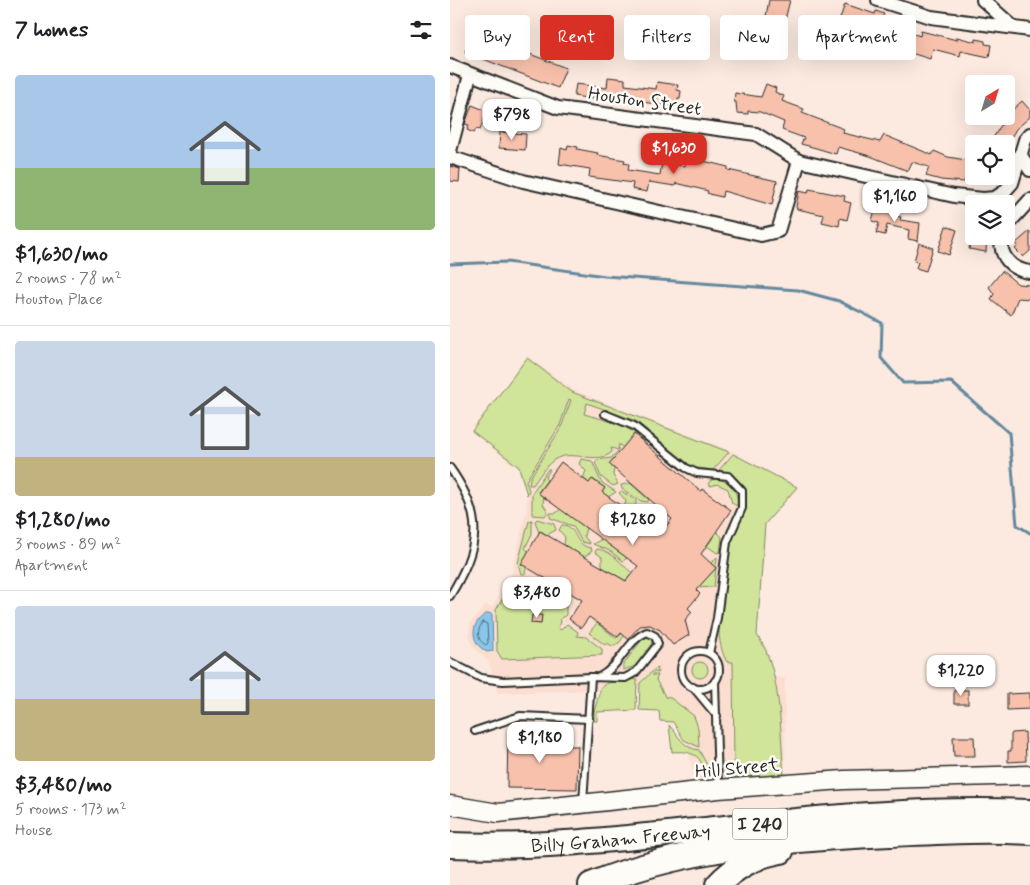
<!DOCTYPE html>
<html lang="en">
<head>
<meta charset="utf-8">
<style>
  :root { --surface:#fff; --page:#f6f6f6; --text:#202124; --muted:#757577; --line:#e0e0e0; --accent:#d93025 }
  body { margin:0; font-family:Mynerve,sans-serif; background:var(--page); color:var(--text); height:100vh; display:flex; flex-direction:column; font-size:19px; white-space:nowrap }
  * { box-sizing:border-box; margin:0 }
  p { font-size:16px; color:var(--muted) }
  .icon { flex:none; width:28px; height:28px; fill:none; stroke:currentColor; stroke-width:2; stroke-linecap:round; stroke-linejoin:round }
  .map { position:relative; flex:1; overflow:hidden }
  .panel { display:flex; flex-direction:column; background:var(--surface); width:450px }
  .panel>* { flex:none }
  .guide { position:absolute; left:15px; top:15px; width:475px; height:45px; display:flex; gap:10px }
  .needle { width:32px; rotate:38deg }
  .buttons { position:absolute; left:515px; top:75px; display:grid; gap:10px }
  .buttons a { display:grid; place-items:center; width:50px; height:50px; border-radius:5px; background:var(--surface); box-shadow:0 5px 20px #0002; font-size:25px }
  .price { position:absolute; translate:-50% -42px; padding:0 11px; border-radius:10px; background:#fff; color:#222; font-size:16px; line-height:32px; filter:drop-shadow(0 1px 2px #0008) }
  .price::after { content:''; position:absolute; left:50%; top:30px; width:15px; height:11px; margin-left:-8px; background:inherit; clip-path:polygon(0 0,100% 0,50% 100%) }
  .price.current { background:var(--accent); color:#fff }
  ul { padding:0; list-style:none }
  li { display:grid; align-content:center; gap:10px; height:265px; padding:0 15px }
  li+li { border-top:1px solid var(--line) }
  li span { display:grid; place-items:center; height:155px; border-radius:5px; color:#555 }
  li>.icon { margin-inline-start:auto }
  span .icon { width:90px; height:90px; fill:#fffc; stroke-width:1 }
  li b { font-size:21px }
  h2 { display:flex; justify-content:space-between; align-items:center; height:60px; padding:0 15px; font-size:21px }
  .pill { padding:0 18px; border-radius:5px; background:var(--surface); box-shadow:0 5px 20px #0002; font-size:18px; line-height:45px }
  .pill.current { background:var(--accent); color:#fff }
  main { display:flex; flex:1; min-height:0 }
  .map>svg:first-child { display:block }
</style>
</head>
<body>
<main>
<section class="panel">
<h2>7 homes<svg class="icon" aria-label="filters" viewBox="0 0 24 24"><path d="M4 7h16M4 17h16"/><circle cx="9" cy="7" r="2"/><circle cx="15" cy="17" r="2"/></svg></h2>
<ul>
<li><span style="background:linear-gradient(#a9c7e8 60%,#8fb573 0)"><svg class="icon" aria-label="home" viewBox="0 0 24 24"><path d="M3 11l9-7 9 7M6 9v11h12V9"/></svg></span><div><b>$1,630/mo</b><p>2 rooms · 78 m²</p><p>Houston Place</p></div></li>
<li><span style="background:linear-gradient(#c9d6e8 75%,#c2b280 0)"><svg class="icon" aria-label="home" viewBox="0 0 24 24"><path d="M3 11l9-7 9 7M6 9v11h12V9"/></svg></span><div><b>$1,280/mo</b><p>3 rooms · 89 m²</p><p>Apartment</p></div></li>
<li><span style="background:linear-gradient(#c9d6e8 60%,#c2b280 0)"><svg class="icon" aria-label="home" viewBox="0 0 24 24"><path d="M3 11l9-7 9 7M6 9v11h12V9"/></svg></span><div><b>$3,480/mo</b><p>5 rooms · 173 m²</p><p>House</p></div></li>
</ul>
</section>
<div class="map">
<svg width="580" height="885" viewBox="0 0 580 885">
  <rect width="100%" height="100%" fill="#fceae0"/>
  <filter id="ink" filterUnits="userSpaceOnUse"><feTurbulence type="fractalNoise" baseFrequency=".02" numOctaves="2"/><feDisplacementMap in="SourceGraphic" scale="10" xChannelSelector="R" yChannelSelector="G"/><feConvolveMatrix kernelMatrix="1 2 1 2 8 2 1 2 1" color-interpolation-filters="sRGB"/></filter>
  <g filter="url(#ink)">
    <polygon fill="#fbded0" points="77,356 123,390 281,451 349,487 315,524 307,635 317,648 325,677 335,678 335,778 246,786 231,717 200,689 47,693 39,662 22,646 19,636 20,624 35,605 42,607 62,573 77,507 76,493 68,468 20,431"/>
    <g fill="#d0e59a" stroke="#7e8862">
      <path d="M77,358l45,34 157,60 -16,18 -22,-3 -55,-46 -49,-18 -3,11c21,6 46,11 61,28l-11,-8 -11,14 -4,-4 -1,6 -7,-2 1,4c-15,14 -41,-4 -58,8 -9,6 -15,17 -21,25h-4l1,-7 31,-50 10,-28 -2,-1 -9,26 -34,56 3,9 -2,5 -8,-28 -47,-36z"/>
      <polygon points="168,451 170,451 159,464 164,469 163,475 168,484 163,486 151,477 145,463 147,460 161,458"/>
      <path d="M283,454l64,33 -32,37 -8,111c25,34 23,99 27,141l-40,4 -19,-4v-9l9,-1 -1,-104h-6c-5,-8 -8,-22 -8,-31 3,-28 4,-58 11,-85 3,-16 18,-30 16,-47 -1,-16 -12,-26 -27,-29z"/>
      <polygon points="131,459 142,461 151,482 166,492 158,497 152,492 155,488 143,479 139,483 133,478 136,471 129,464"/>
      <polygon points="98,469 100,470 95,478 97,480 88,492 94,497 93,504 98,512 95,516 82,515 82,493"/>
      <path d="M267,479c14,2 22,13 20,27l-5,-3 -4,-14 -11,-5 -6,2 -3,-2 3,-4z"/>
      <polygon points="180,483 199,500 198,502 191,501 172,489 171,485"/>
      <polygon points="171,491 186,500 186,504 180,512 174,508 176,501 169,493"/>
      <polygon points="111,509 136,528 134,536 140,544 132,542 123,526 100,518 100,513 106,513"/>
      <polygon points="87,519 104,524 106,530 97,535 91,531 89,533 85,521"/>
      <polygon points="82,520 82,534 75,548 79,552 75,574 71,574 68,563 79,521"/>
      <path d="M112,525c16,0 10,20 29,23l1,3 -8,6 -20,-12 1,-8 -6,-7z"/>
      <polygon points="267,532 272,537 270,552 267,553 257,546"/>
      <polygon points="152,539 177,558 173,561 160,551 143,544"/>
      <path d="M147,549c16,2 24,15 35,24l-6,8 -24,-14v-10l-7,-5z"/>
      <polygon points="267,557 264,587 247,588 266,568 261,563"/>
      <polygon points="65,577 85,586 83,589 78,587 75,592 84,599 88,593 84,590 87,587 99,592 116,606 116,615 110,619 111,622 108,628 111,630 117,624 128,632 127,636 136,637 152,649 152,655 52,659 47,651 46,610"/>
      <path d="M94,578l21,12 -1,7 -3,1c-6,-6 -17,-10 -22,-16z"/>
      <polygon points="147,623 166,638 180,628 169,643 162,646 157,643 155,645 139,633"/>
      <polygon points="197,637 201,638 202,643 186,666 173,670 173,665 193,638"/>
      <circle cx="250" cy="670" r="8"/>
      <polygon points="207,667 208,673 204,672 202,675 208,675 206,680 216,698 218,696 244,716 248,728 249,747 234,740 223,722 210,721 209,711 189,710 190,683"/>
      <polygon points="187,679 186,710 147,712 147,721 144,721 144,712 151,687 157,683"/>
      <path d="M219,725c10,11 14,23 30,25l7,13v15c-2,-3 -1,-7 -3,-11 -4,-15 -18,-16 -31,-15z"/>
    </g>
    <path fill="#8ac6ea" stroke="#64889e" d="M38,613l4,1 1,37 -6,1c-18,-9 -17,-31 1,-39z"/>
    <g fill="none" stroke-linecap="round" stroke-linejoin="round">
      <path stroke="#516977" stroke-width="1" d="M33,622l4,2 1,19 -2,2c-10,-5 -9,-15 -3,-23z"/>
      <polyline stroke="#64889e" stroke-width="3" points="0,264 57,262 155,276 348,290 389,301 432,323 431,358 453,383 501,382 559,433 567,525 580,533"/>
    </g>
    <g fill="#f8c1ac" stroke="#2b2b2b">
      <polygon points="319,0 340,0 335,20 316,16"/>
      <polygon points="395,4 425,14 426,11 434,14 432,18 439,20 437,24 470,36 471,31 507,40 507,37 526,42 526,39 535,41 535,44 541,45 539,57 511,51 510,56 483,49 480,59 464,54 437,43 438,41 388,24"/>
      <polygon points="23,32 116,68 108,88 15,52"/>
      <polygon points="158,77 175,79 175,85 206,89 207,82 228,85 227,90 231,91 230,99 228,99 227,105 220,104 220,106 143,95 143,99 124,96 126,84 157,88"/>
      <polygon points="316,84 326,88 325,92 334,96 332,101 354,109 352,113 394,129 393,133 430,142 434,135 482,155 484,151 498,157 522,161 519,179 515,179 514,182 491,180 476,176 479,167 462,162 458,171 420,156 388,147 386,154 366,148 351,144 354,138 332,130 334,122 310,112 298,111 298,114 287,113 286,102 284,102 285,93 311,97"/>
      <polygon points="572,101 580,110 580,117 566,129 557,144 539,144 559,113"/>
      <polygon points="22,105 37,111 30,130 26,129 24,133 17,130 19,125 15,124"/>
      <polygon points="50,132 76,134 75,150 49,148"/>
      <polygon points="118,145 128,147 127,149 148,153 147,155 175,160 174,163 179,164 178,170 210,175 212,162 235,166 237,157 278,167 278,170 327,181 322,205 273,191 272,197 263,195 257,193 258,191 226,183 225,186 199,182 197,192 182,189 183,183 139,177 140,169 109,164 111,148 117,150"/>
      <polygon points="0,166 10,169 9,182 0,181"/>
      <polygon points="359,189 395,196 394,201 401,203 397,220 390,218 389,226 372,222 374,215 347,209 346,207 349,191 358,193"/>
      <polygon points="426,206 442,211 441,215 451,217 450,220 470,223 468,241 458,239 459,230 437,225 435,235 426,233 429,223 422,221"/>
      <polygon points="496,226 507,230 499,255 488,251"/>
      <polygon points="580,231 580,251 573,257 565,249 568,246 566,243"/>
      <polygon points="521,236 537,236 536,252 519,249"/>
      <polygon points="469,243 483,248 476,271 466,268 468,262 464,261"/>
      <polygon points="552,271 568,284 580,285 580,299 568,298 561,315 541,299 544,294 539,287"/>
      <polygon points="184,434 251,491 252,489 281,510 251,554 266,568 246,590 250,594 238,608 242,612 235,620 239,635 223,645 210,630 200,625 190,626 178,639 171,633 168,637 139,617 131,628 119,619 132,600 71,564 90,531 176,581 188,566 88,493 111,462 139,483 142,479 155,488 152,492 210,534 222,519 159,464"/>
      <polygon points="82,615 92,615 91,624 81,623"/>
      <rect x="504" y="690" width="14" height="14"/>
      <polygon points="580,693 580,709 557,710 557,694"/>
      <polygon points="58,730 81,730 81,746 128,746 127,789 57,788"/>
      <polygon points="575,732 576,761 558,762 558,751 561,751 561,735 562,733"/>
      <polygon points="503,737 524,737 525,756 504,756"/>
    </g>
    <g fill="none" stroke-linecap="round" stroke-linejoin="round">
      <g stroke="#2b2b2b" stroke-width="10">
        <g id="lane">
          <polyline points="155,414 184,426 236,468 247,473 278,476 292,491 292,508 277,542 267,618 259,653"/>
          <path d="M0,468c35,49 30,78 0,128"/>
          <circle cx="250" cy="670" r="19"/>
          <path d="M0,662l31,16 22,3 88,-4 34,1 11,-6 22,-28 -3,-8 -8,-4c-20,8 -26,33 -46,44"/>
          <polyline points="265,681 268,787"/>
          <polyline points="243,687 267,716"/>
          <polyline points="25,731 70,716 139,719"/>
          <polyline points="133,803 141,677"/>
        </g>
      </g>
      <g stroke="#2b2b2b" stroke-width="16">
        <g id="street">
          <polyline points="428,0 481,17 580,30"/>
          <polyline points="533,0 563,27"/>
          <polyline points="0,66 108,108 306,134 349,161 504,196 533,199 545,198 554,192 562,183 575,140 580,134"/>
          <polyline points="0,151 20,75"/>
          <polyline points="570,154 580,170"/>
          <polyline points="0,157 73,181 311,235 328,231 349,161"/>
          <polyline points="556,226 580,200"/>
          <path d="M552,236c-4,20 10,34 28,36"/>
        </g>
      </g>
      <g stroke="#2b2b2b" stroke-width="21">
        <polyline id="secondary" points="0,805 48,813 268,789 394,780 580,775"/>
      </g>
      <g stroke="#2b2b2b" stroke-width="28">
        <g id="highway">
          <path id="s1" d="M0,845c93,4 183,-8 275,-17 102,-11 203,-20 305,-16"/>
          <path d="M141,885c95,-39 197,-46 299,-51 46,-2 93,-5 140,-2"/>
          <path d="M268,885c16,-18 39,-30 63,-34"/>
        </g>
      </g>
      <use href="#lane" stroke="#fdfcf7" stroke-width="6"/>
      <use href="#street" stroke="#fdfcf7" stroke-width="12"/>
      <use href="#secondary" stroke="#fdfcf7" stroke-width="18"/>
      <use href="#highway" stroke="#fdfcf7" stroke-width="24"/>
    </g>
  </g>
  <g text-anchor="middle" stroke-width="5" stroke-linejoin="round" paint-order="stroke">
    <rect fill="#fdfcf7" stroke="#6a6a68" stroke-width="1" x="282.5" y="808.5" width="55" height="31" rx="4"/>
    <g font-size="18" font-weight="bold" fill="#2b2b2b">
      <text x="310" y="830">I 240</text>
    </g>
    <g font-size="19" fill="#2b2b2b" stroke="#fdfcf7">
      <text transform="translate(195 100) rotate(8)" y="7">Houston Street</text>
      <text transform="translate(287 767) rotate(-5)" y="7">Hill Street</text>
      <text dy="7" stroke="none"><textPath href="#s1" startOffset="171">Billy Graham Freeway</textPath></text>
    </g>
  </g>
</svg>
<div class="buttons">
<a><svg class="needle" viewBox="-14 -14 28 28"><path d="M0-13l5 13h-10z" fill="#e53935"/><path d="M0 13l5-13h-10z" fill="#757577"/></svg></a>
<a><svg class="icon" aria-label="locate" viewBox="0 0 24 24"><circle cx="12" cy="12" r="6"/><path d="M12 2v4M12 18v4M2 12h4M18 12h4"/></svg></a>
<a><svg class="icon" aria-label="layers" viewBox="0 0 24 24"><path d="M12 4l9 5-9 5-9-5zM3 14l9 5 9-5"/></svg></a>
</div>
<b class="price" style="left:62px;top:141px">$798</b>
<b class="price current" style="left:224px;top:175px">$1,630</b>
<b class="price" style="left:445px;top:223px">$1,160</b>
<b class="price" style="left:183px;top:546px">$1,280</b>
<b class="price" style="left:87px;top:619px">$3,480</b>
<b class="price" style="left:511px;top:697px">$1,220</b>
<b class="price" style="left:90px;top:764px">$1,180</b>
<div class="guide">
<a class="pill">Buy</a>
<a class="pill current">Rent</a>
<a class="pill">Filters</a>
<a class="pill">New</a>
<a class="pill">Apartment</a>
</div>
</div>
</main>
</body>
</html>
